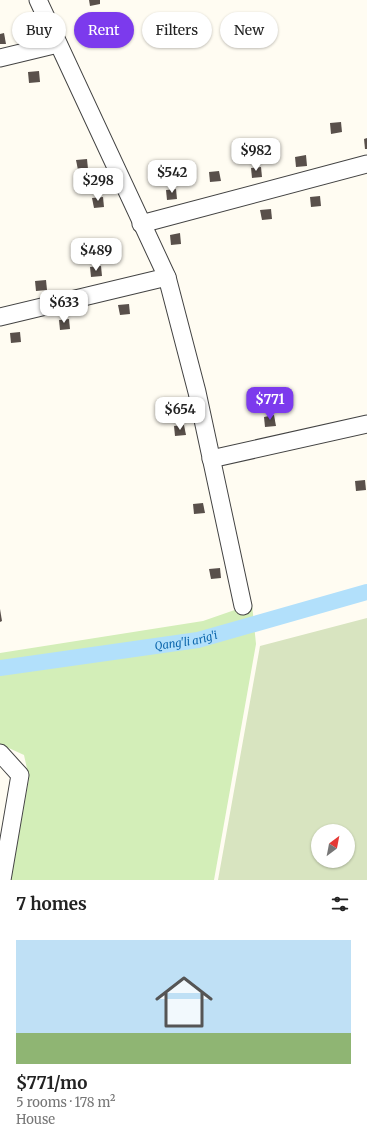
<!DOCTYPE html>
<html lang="en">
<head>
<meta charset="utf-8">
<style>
  :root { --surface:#fff; --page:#f2f2f2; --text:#222; --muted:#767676; --line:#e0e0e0; --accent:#7c3aed }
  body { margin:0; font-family:Merriweather,serif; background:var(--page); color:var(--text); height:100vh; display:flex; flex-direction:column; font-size:15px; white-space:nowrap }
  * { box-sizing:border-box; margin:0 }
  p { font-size:13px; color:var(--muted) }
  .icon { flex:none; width:22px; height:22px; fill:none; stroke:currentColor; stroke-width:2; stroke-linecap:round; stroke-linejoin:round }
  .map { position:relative; height:880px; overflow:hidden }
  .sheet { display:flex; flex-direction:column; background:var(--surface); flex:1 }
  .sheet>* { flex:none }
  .banner { position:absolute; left:12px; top:12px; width:343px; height:36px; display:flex; gap:8px }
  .needle { width:26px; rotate:32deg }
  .buttons { position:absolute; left:311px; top:824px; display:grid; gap:8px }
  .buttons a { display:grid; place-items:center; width:44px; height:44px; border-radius:50%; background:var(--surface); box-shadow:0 1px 3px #0004; font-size:20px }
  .price { position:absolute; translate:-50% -34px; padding:0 9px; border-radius:8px; background:#fff; color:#222; font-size:13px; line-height:26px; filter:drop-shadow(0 1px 2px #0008) }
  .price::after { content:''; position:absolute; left:50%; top:24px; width:12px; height:9px; margin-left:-6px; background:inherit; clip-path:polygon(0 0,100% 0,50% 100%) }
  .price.active { background:var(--accent); color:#fff }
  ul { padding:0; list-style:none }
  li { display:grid; align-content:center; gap:8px; height:212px; padding:0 16px }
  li+li { border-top:1px solid var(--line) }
  li span { display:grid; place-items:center; height:124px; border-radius:0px; color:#555 }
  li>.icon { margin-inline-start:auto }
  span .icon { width:72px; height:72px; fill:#fffc; stroke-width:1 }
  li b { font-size:17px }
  h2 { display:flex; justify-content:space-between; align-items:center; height:48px; padding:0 16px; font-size:17px }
  .tag { padding:0 14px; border-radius:18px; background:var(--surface); box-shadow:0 1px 3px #0004; font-size:14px; line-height:36px }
  .tag.active { background:var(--accent); color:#fff }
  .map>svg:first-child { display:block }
</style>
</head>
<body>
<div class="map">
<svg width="367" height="880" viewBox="0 0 367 880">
  <rect width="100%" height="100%" fill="#fffcf2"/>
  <polygon fill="#d3eeb8" points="252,604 256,644 214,880 11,880 29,778 24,755 0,744 0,653 203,621"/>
  <path fill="#d8e4c0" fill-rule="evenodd" d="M367,618v262h-149l42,-234zM318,831h30v30h-30z"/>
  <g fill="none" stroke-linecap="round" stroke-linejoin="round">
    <path stroke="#b2e0fb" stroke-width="16" id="s1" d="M0,668l198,-28 169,-48"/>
  </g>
  <g fill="#59504b">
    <polygon points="89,0 100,0 100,4 90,6"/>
    <polygon points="4,33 6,44 0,44 0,34"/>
    <polygon points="39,71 40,82 29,83 28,72"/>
    <polygon points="341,122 342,132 331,134 330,123"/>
    <polygon points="367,138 367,149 365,149 364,139"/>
    <polygon points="306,155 307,166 296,167 295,157"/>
    <polygon points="87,159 88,169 78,170 76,160"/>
    <polygon points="261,167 262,177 252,178 251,168"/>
    <polygon points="219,171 221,181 210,182 209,172"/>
    <polygon points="176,189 177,199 167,200 166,190"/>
    <polygon points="320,196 321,206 311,207 310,197"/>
    <polygon points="103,197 104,207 94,208 92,198"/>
    <polygon points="271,209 272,219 262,220 260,210"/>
    <polygon points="180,233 181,244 171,245 170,235"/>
    <polygon points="101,266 102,276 91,277 90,267"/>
    <polygon points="46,280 47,290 36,291 35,281"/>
    <polygon points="129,304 130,314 120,315 118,305"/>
    <polygon points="69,319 70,329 60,330 59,320"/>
    <polygon points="20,332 21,342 11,343 10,333"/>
    <polygon points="274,415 276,426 265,427 264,417"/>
    <polygon points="184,425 186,435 175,436 174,426"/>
    <polygon points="365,480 366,490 356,491 355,481"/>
    <polygon points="203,503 205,513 194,514 193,504"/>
    <polygon points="220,568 221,578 211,579 209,569"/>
    <polygon points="0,609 2,621 0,622"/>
  </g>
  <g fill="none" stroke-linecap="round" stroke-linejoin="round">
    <g stroke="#434343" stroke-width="19">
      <g id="minor">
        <polyline points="38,0 167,277 197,392 243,606"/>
        <polyline points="0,58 58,44"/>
        <polyline points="141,224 367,164"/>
        <polyline points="0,317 167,277"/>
        <polyline points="211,459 367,424"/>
        <polyline points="0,753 20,775 2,880"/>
      </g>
    </g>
    <use href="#minor" stroke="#fff" stroke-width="17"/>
  </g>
  <g text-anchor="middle" stroke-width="4" stroke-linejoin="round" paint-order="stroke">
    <g font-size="11" font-style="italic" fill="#0d67ad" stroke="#fff">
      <text dy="4" stroke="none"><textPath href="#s1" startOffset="188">Qang'li arig'i</textPath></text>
    </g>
  </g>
</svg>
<div class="buttons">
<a><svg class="needle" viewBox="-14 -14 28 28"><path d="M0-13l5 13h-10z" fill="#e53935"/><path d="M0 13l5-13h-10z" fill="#767676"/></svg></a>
</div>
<b class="price" style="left:256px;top:172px">$982</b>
<b class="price" style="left:172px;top:194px">$542</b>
<b class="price" style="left:98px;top:202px">$298</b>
<b class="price" style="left:96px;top:272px">$489</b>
<b class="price" style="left:64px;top:324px">$633</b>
<b class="price active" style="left:270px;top:421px">$771</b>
<b class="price" style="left:180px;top:431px">$654</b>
<div class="banner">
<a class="tag">Buy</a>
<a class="tag active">Rent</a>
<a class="tag">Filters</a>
<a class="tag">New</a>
</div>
</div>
<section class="sheet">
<h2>7 homes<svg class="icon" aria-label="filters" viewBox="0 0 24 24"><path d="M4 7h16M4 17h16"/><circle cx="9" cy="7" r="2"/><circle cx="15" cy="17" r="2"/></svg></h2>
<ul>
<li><span style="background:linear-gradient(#bfe0f5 75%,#8fb573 0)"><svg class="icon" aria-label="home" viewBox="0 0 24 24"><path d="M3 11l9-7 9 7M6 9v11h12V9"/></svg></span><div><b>$771/mo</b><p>5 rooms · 178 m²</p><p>House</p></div></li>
</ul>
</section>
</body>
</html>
